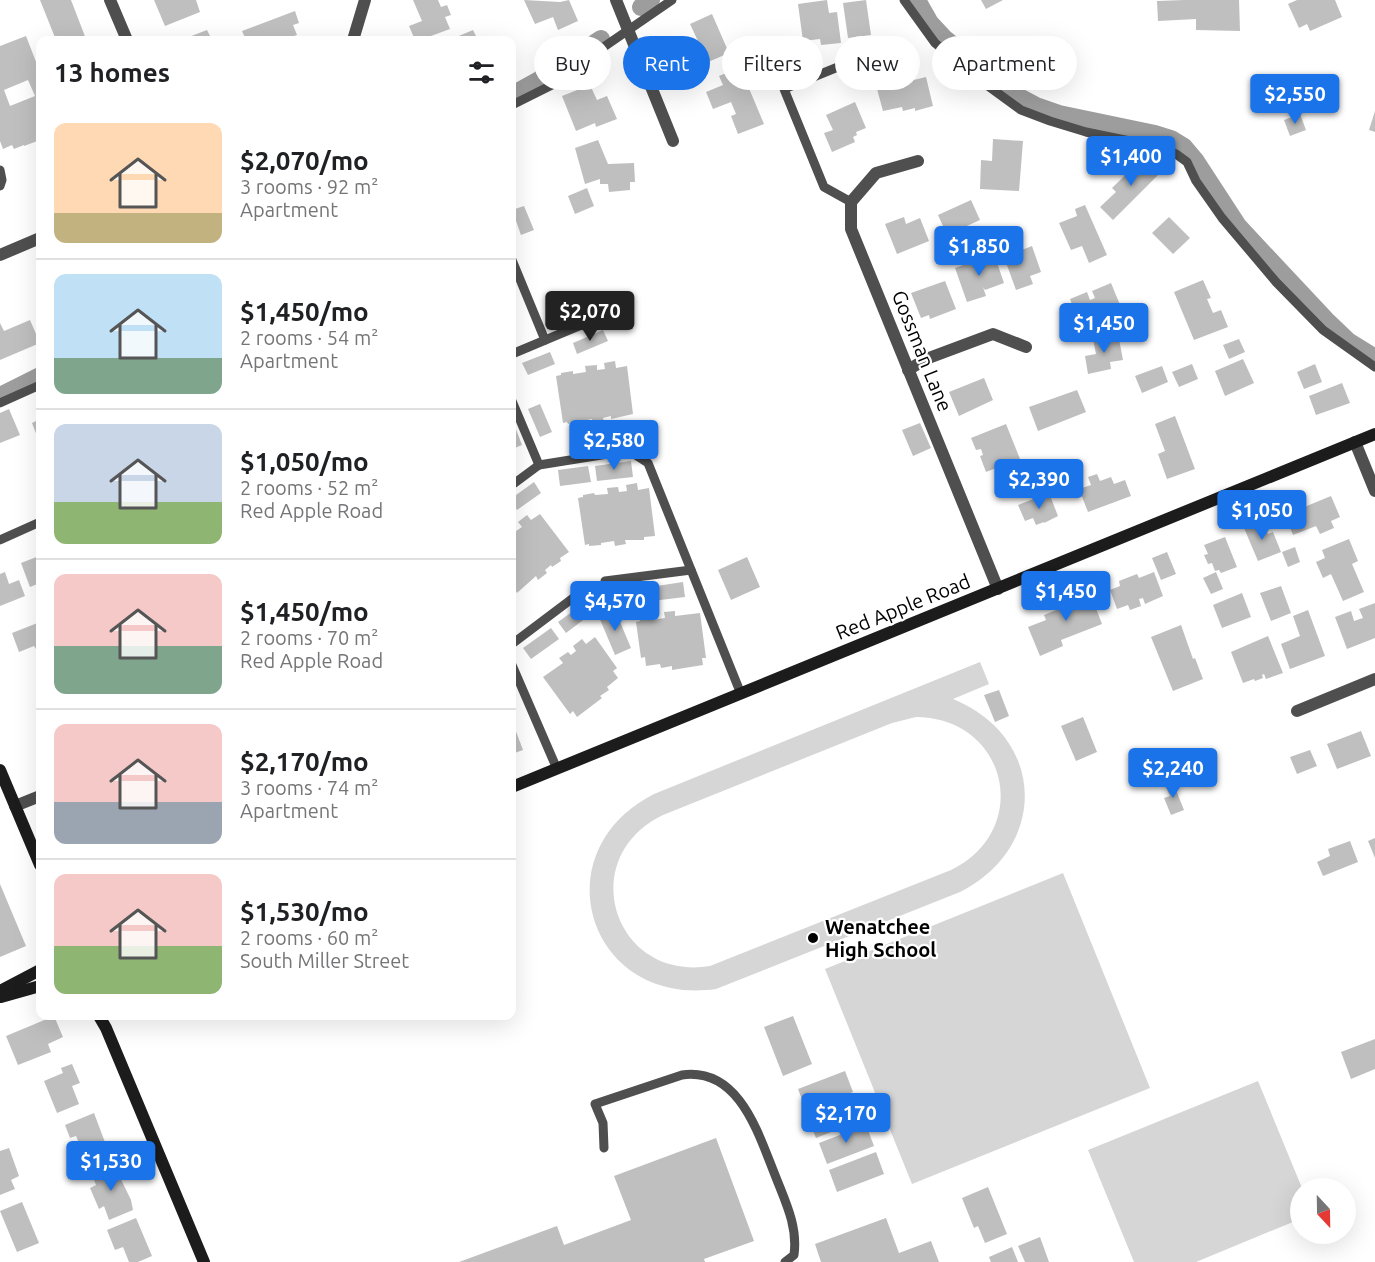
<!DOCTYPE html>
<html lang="en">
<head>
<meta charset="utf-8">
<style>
  :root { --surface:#fff; --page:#f2f2f2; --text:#202124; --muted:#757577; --line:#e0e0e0; --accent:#1a73e8 }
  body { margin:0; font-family:Ubuntu,sans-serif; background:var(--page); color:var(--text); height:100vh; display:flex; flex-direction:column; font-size:22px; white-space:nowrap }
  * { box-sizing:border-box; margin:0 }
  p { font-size:20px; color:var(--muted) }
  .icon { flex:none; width:33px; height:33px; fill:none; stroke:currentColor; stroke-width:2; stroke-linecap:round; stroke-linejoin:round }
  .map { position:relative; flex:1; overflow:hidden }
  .panel { position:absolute; left:36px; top:36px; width:480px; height:984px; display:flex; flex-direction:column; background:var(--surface); border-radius:12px; box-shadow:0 6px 24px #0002 }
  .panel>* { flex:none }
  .banner { position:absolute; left:534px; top:36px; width:570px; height:54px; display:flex; gap:12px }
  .needle { width:39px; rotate:158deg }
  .buttons { position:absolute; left:1290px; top:1178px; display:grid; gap:12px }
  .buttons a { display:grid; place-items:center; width:66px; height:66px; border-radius:50%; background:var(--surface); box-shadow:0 6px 24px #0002; font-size:30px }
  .price { position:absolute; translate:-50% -51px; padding:0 14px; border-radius:6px; background:var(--accent); color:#fff; font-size:20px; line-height:39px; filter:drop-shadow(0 2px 3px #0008) }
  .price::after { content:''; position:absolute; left:50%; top:36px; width:18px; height:14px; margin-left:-9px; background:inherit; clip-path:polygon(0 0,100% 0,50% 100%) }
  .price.current { background:#222; color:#fff }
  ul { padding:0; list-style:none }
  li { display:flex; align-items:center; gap:18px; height:150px; padding:0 18px }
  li+li { border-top:2px solid var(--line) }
  li span { display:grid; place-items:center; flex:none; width:168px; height:120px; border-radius:12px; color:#555 }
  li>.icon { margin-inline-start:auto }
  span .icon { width:72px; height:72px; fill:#fffc; stroke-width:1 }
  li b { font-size:26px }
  h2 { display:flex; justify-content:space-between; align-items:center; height:72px; padding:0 18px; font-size:26px }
  .pill { padding:0 21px; border-radius:27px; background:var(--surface); box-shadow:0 6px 24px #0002; font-size:21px; line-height:54px }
  .pill.current { background:var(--accent); color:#fff }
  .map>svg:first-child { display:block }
</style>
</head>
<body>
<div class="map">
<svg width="1375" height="1262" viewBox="0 0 1375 1262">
  <rect width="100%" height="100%" fill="#fff"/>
  <g fill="#d6d6d6" fill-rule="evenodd">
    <path d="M980,662l9,22 -36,15c93,38 96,148 7,193l-244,97c-128,18 -176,-137 -62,-195zM916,717c92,1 117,113 35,153l-241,96c-96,16 -136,-108 -47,-151l229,-92z"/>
    <polygon points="1063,873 1150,1088 912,1184 825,969"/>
    <polygon points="1258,1081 1302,1188 1300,1188 1300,1219 1196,1262 1134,1262 1088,1150"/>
  </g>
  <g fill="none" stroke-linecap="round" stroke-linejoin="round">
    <g stroke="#9d9d9d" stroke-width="18">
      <polyline points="917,0 930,23 944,38 1021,98 1036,106 1059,114 1155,134 1171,139 1184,147 1195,160 1238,226 1326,320 1348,341 1375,358"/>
      <polyline points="641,7 651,0"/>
      <polyline points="512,95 539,80 601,39"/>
      <polyline points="0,396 40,376"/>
    </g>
  </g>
  <g fill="#bfbfbf" fill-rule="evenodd">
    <polygon points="40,0 71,0 86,39 56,40"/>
    <polygon points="154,0 196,0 200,12 165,26"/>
    <polygon points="413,0 438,0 441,7 447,5 451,15 445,17 450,29 420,40 415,40 409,26 422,21"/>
    <polygon points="524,0 560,2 569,0 578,21 558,30 553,17 535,24"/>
    <polygon points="827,0 829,13 837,12 841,43 821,45 820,39 803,41 798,4"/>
    <polygon points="866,0 871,35 848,38 843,3"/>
    <polygon points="981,0 1003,0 986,9"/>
    <polygon points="1184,0 1239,0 1240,31 1196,30 1196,19 1158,21 1157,1"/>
    <polygon points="1297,0 1335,0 1342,17 1310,31 1307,24 1299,28 1288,4"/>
    <polygon points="295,11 299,23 293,25 297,35 282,40 246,40 242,31"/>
    <polygon points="712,14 729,53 692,69 682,47 698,41 690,24"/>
    <polygon points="207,30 212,40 181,40"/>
    <polygon points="473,30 478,40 455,40 454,38"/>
    <path d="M26,36l14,36v68l-16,6v-1l-10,4 -2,-4 -9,4 -3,-8v-95zM28,80l7,16 -25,10 -6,-16z"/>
    <polygon points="740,67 764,124 738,134 731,116 736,114 731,102 713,109 706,92 723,85 719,76"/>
    <polygon points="926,77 933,106 915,111 915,108 903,111 902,107 883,111 877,89"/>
    <polygon points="590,85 597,100 607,96 617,119 596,127 595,123 576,131 562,96"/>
    <polygon points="855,102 866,128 856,132 857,135 853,137 855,142 832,152 824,133 833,130 826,115"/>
    <polygon points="1375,111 1375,132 1369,130"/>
    <polygon points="1300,114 1306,130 1290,136 1284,120"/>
    <polygon points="993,139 1023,141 1019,191 980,189 981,160 992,161"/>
    <polygon points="598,140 608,164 634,163 635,182 630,182 630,190 609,192 608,184 600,184 600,179 585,184 575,148"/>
    <polygon points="1146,155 1162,171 1113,220 1100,207 1116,192 1112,188"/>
    <polygon points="587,188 594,206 575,214 568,196"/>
    <polygon points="971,200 980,220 947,235 938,215"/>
    <polygon points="1085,205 1107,255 1089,263 1082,246 1071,250 1059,223 1077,216 1075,209"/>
    <polygon points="524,206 534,230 521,235 512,210"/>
    <polygon points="904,217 906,224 920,218 929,241 897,254 885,224"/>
    <polygon points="1169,217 1190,238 1173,254 1152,233"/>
    <polygon points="1032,246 1041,272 1030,276 1033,284 1016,290 1004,257"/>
    <polygon points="994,254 1004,283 985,290 983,287 986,296 967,302 955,268"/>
    <polygon points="1203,280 1211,298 1207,299 1213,313 1221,310 1228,327 1194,340 1174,292"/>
    <polygon points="945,281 956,309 930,319 929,315 921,318 911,293"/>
    <polygon points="1111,283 1125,317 1092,331 1085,314 1077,317 1070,299 1087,292 1090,300 1095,298 1092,291"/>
    <polygon points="30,320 40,343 0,360 0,323 4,331"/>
    <polygon points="603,330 608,341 577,354 573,343"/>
    <polygon points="1118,334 1123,360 1110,362 1111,369 1088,374 1085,356 1096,354 1093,339"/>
    <polygon points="1239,339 1245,352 1229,359 1223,345"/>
    <polygon points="550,352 555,364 528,375 522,363"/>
    <polygon points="1243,359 1254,383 1225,396 1215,371"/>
    <polygon points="615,361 616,368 627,366 633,414 611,419 611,416 603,418 604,422 593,423 592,419 568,424 567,422 563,423 556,376 561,375 561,373 573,371 573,374 586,372 585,366 597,365 597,370 605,369 604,363"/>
    <polygon points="1192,364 1198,379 1179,387 1172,372"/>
    <polygon points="1315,364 1322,382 1304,389 1297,372"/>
    <polygon points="1162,366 1168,382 1142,393 1135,376"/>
    <polygon points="984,378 993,400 959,416 949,392"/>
    <polygon points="1342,383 1350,403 1316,415 1309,396"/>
    <polygon points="1077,390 1086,412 1038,431 1029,407"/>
    <polygon points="540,404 552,432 540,437 528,409"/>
    <polygon points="9,409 20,435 0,443 0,413"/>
    <polygon points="1175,416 1195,469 1167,479 1158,454 1165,451 1155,424"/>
    <polygon points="40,419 40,444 32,423"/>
    <polygon points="512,419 522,445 512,449"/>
    <polygon points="920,423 931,448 913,456 902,430"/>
    <polygon points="1006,424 1020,459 986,472 980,456 983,455 981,449 976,450 971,438"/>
    <polygon points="631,461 633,477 597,481 595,466"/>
    <polygon points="588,466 591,482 560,486 558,470"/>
    <polygon points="1097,474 1100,481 1111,477 1114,484 1125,480 1131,496 1088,512 1079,489 1091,485 1088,477"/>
    <polygon points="534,482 541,493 517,510 512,502 512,498"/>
    <polygon points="637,483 638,490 649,488 655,536 644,537 644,540 625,540 626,544 615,546 614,541 601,543 601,545 589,546 589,544 585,545 578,498 583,497 583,495 594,493 595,495 608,494 607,488 618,487 619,492 627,491 626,485"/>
    <polygon points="1049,493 1058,516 1044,523 1044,522 1036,525 1033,518 1025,521 1018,505"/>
    <polygon points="1331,496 1340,517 1331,521 1334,528 1320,534 1316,526 1293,535 1285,515"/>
    <polygon points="540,514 569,552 560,558 561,561 552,567 551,565 545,570 547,573 538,580 536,576 517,593 516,591 512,594 512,528 513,527 516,531 522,527 518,522 527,515 531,520"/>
    <polygon points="1262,520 1268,534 1273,532 1281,552 1258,561 1244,528"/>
    <polygon points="1225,537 1237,567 1221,573 1219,570 1215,571 1212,563 1208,564 1204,555 1208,554 1204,545"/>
    <polygon points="1349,539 1358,561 1352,564 1364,592 1343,601 1331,574 1323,578 1316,562 1325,558 1322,550"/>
    <polygon points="1295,547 1300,562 1288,567 1282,552"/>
    <polygon points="1167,552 1176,574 1161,580 1152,558"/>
    <polygon points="39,556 40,561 40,583 30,587 21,563"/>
    <polygon points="747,557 760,587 731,600 718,570"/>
    <polygon points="5,572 9,584 19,580 25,596 0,606 0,574"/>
    <polygon points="1154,572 1163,596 1145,604 1143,598 1139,599 1141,606 1130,610 1128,605 1117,609 1110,590 1120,586 1119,581 1137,574 1139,578"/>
    <polygon points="1216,572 1223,589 1211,594 1203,578"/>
    <polygon points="683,582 685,597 652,601 650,587"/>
    <polygon points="1087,585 1102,624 1061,640 1063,646 1040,656 1028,627 1046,620 1044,615 1076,602 1072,591"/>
    <polygon points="1281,586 1291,613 1271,621 1260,593"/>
    <polygon points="641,589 642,602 613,606 611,593"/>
    <polygon points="1242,593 1251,617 1222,628 1213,605"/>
    <polygon points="1375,603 1375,638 1347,649 1335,617 1351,611 1354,621 1363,618 1359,609"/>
    <polygon points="583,604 591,614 566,633 558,622"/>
    <polygon points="615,610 631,648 615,655 599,617"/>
    <polygon points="1308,610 1325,656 1290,669 1281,644 1300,636 1293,616"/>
    <polygon points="675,611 675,616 700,613 706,658 702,658 703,665 672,670 672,666 661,668 660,664 646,666 645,657 641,658 636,622 640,621 640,616 651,614 652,620 665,618 664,612"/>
    <polygon points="40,622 40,648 36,649 34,646 19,652 12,633"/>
    <polygon points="1181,625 1193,659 1195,658 1203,679 1173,691 1151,637"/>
    <polygon points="551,628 559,639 531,659 523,648"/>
    <polygon points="1268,636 1283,673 1266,679 1264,674 1262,675 1263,678 1255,681 1254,679 1243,683 1231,652"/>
    <polygon points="595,637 617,668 613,671 618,678 607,687 609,690 600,696 602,698 577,717 573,711 570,714 543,677 563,663 559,658 568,652 571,655 576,651 573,646 582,639 586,644"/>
    <polygon points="999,690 1009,716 995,722 984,695"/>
    <polygon points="1083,717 1097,752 1076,761 1061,726"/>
    <polygon points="512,721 523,750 512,754"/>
    <polygon points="1361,731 1371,756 1337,769 1327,744"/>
    <polygon points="1310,750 1317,766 1297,774 1290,757"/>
    <polygon points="1172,780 1184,810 1171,815 1164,798 1170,796 1164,783"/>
    <polygon points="1375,838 1375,858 1368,841"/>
    <polygon points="1350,841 1358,862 1323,876 1317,862 1330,856 1328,849"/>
    <polygon points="0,884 26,946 0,957"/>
    <polygon points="54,1016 63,1037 48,1044 51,1052 18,1065 6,1036"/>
    <polygon points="793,1016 812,1064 783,1076 764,1027"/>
    <polygon points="1375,1039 1375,1069 1351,1079 1341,1052"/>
    <polygon points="72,1064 80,1083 72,1086 79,1104 57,1113 44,1081 63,1073 61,1068"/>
    <polygon points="845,1071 853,1092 806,1110 798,1089"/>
    <polygon points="855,1097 864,1119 816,1138 807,1116"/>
    <polygon points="94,1113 109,1153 87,1162 76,1136 70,1138 65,1125"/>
    <polygon points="866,1125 874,1146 827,1164 819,1143"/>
    <polygon points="716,1138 754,1241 704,1259 705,1262 459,1262 557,1226 564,1245 631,1220 614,1176"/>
    <polygon points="9,1148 19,1176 11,1180 15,1189 0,1195 0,1151"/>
    <polygon points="876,1152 884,1174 837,1192 829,1170"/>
    <polygon points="113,1163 131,1200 133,1210 109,1220 104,1206 99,1209 90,1188 96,1185 91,1172"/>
    <polygon points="988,1187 1007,1234 985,1243 978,1226 974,1228 962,1198"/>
    <polygon points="22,1202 39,1243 17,1252 0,1211"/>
    <polygon points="136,1218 152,1256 138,1262 129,1262 123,1247 115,1250 107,1230"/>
    <polygon points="886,1218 899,1253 931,1241 939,1262 821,1262 815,1244"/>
    <polygon points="1040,1237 1049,1262 1025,1262 1018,1246"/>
    <polygon points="1012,1247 1018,1262 991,1262 989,1257"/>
  </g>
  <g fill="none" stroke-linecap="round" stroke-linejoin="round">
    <g stroke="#4f4f4f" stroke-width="9">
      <polyline points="904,0 935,43 984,83 1021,110 1050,121 1086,132 1159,147 1176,154 1187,162 1196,181 1222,218 1276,282 1323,330 1375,367"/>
      <polyline points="512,105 552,85 576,66 672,0"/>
      <polyline points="0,170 2,180 0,186"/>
      <polyline points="851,202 824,187 784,89 882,49"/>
      <polyline points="512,260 545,340"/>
      <polyline points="512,354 593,320"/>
      <polyline points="512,401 539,465"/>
      <polyline points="0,403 40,385"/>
      <polyline points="512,485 539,465 620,452 634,454 648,463 741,694"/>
      <polyline points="0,540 40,522"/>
      <polyline points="605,581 691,570"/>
      <polyline points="512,644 577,595"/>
      <polyline points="512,665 557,769"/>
      <path d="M604,1148l-1,-25 -8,-19 87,-29c57,-8 76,58 93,100 10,26 23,51 19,80l-9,7"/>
    </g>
    <g stroke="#4f4f4f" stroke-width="12">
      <polyline points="110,0 127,40"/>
      <polyline points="616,0 673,141"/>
      <polyline points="353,40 365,0"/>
      <polyline points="918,161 876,173 851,202 851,229 998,589"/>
      <polyline points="0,255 40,238"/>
      <polyline points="908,370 926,359 993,334 1026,347"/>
      <polyline points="1355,442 1375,491"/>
      <polyline points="1297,711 1375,679"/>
      <polyline points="15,806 40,796"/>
    </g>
    <g stroke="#1c1c1c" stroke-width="12">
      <polyline points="0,770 40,865"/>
      <polyline points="512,787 1375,434"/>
      <polyline points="0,991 40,970"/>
      <polyline points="1,997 40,986"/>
      <polyline points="99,1016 106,1028 204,1262"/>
    </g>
  </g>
  <circle fill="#000" stroke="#fff" stroke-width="2" cx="813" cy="938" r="6"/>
  <g text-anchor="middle" stroke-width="4.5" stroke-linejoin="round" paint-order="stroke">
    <g font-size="20" fill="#000" stroke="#fff">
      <text transform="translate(922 351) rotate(68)" y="7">Gossman Lane</text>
      <text transform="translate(903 607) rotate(-22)" y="7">Red Apple Road</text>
    </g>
    <g font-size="20" font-weight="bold" fill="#000" stroke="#fff" text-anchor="start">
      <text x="825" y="934">Wenatchee<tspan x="825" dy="23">High School</tspan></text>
    </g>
  </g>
</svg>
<div class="buttons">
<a><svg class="needle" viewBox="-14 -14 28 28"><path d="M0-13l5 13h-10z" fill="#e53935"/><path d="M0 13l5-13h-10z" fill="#757577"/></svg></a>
</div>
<b class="price" style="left:1295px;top:125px">$2,550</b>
<b class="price" style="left:1131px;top:187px">$1,400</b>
<b class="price" style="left:979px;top:277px">$1,850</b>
<b class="price current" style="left:590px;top:342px">$2,070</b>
<b class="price" style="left:1104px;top:354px">$1,450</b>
<b class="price" style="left:614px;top:471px">$2,580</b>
<b class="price" style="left:1039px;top:510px">$2,390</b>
<b class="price" style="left:1262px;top:541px">$1,050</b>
<b class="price" style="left:1066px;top:622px">$1,450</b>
<b class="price" style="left:615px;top:632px">$4,570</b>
<b class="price" style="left:1173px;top:799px">$2,240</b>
<b class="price" style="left:846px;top:1144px">$2,170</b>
<b class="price" style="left:111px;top:1192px">$1,530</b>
<div class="banner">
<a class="pill">Buy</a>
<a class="pill current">Rent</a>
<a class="pill">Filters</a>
<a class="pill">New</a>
<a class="pill">Apartment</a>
</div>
<section class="panel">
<h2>13 homes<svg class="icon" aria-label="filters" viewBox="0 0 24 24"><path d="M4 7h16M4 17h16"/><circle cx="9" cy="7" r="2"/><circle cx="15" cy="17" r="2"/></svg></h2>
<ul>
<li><span style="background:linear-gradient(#ffd9b3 75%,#c2b280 0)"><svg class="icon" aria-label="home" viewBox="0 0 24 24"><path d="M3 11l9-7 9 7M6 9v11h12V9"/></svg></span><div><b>$2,070/mo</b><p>3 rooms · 92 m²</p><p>Apartment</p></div></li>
<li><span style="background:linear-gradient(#bfe0f5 70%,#7fa58c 0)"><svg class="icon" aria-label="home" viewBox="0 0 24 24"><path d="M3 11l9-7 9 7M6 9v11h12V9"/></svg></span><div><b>$1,450/mo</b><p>2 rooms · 54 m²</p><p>Apartment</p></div></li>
<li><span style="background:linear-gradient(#c9d6e8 65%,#8fb573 0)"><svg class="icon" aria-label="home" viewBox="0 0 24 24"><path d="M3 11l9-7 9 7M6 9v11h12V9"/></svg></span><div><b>$1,050/mo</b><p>2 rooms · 52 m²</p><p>Red Apple Road</p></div></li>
<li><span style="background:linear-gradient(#f6c9c9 60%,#7fa58c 0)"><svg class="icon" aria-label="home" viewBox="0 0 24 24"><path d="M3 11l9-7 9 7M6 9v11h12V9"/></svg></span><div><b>$1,450/mo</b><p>2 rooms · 70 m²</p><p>Red Apple Road</p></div></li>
<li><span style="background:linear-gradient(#f6c9c9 65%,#9aa5b1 0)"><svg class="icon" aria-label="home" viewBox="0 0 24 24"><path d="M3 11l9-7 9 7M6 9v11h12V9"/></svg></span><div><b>$2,170/mo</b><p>3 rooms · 74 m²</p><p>Apartment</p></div></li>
<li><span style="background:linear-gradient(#f6c9c9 60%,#8fb573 0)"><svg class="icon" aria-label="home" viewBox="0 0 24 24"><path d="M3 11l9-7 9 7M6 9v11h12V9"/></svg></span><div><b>$1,530/mo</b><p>2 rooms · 60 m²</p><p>South Miller Street</p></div></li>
</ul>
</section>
</div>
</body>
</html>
